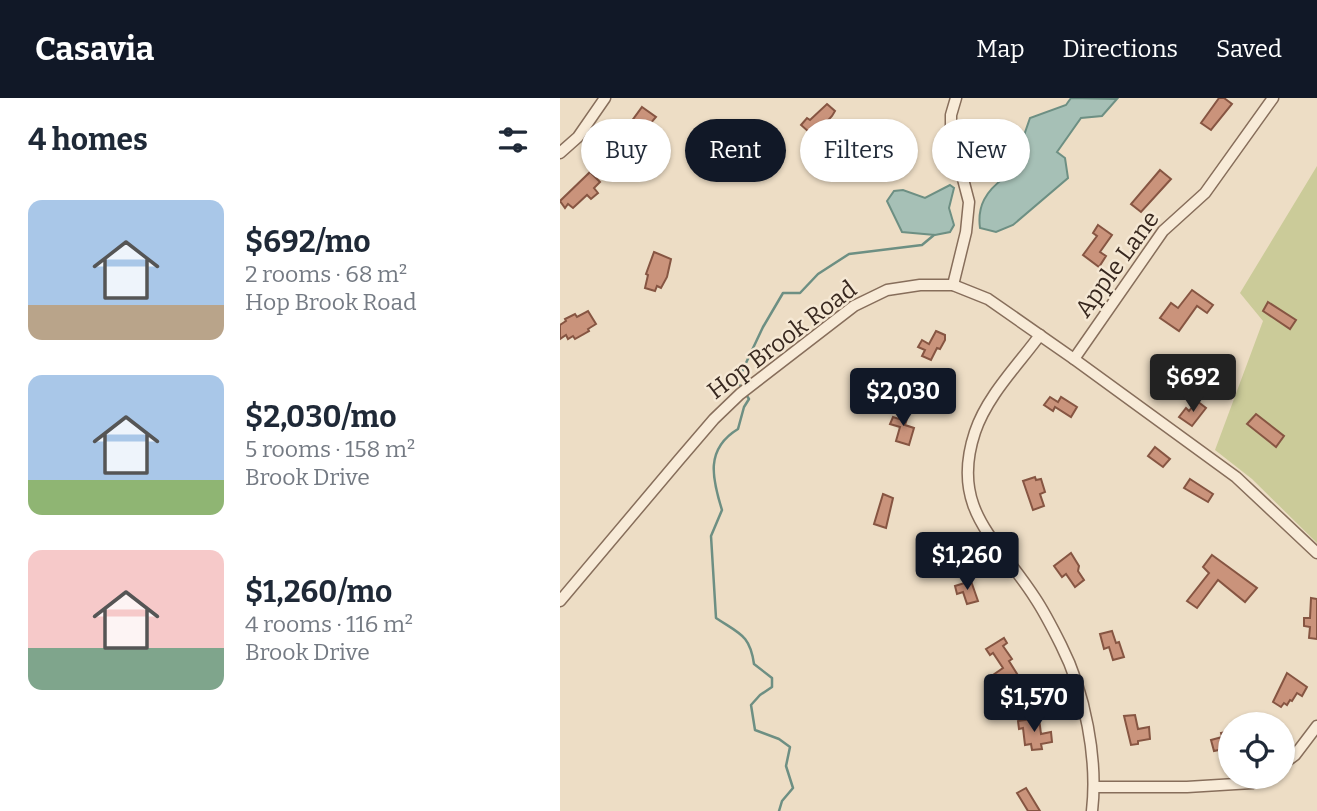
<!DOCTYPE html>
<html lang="en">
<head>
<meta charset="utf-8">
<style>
  :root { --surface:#fff; --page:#f6f6f7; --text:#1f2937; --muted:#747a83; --accent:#111827 }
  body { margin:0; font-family:Bitter,serif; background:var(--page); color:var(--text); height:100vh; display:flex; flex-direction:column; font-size:26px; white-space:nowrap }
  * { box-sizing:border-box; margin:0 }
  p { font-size:23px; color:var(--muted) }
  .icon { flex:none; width:38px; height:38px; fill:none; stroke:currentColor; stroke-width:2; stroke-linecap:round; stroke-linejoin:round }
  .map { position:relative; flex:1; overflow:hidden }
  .sheet { display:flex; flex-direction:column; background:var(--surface); width:560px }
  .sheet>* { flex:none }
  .banner { position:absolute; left:21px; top:21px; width:630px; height:63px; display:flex; gap:14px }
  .tools { position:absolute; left:658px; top:614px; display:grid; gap:14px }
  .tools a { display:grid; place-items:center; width:77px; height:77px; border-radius:50%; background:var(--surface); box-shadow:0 2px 5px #0004; font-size:35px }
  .price { position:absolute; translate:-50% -60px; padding:0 16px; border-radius:7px; background:var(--accent); color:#fff; font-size:23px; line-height:46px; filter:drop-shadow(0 2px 4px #0008) }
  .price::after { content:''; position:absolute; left:50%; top:42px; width:21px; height:16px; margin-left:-10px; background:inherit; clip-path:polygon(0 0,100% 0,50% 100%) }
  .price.on { background:#222; color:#fff }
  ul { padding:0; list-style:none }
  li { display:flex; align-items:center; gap:21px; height:175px; padding:0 28px }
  li span { display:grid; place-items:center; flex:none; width:196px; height:140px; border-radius:14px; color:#555 }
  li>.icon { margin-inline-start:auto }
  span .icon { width:84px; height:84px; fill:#fffc; stroke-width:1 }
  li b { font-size:30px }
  h2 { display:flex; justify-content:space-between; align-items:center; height:84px; padding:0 28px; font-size:30px }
  .chip { padding:0 24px; border-radius:32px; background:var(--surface); box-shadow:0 2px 5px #0004; font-size:24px; line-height:63px }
  .chip.on { background:var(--accent); color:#fff }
  header { display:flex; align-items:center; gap:42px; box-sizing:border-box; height:98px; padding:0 35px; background:var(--accent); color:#fff }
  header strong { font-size:33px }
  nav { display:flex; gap:38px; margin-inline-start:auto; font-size:24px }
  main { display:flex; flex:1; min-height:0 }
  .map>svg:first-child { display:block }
</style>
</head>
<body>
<header>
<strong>Casavia</strong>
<nav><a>Map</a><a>Directions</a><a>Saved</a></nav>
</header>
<main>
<section class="sheet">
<h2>4 homes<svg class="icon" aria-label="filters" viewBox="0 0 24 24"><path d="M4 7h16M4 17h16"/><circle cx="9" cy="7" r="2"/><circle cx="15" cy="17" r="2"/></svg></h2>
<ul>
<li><span style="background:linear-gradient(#a9c7e8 75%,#b9a48a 0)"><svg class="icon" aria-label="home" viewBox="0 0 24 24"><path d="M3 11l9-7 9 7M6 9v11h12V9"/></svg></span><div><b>$692/mo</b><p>2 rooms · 68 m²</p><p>Hop Brook Road</p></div></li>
<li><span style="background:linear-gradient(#a9c7e8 75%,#8fb573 0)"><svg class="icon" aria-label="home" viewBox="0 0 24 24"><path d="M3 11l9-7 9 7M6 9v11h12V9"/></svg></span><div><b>$2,030/mo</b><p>5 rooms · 158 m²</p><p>Brook Drive</p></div></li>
<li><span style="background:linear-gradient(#f6c9c9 70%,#7fa58c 0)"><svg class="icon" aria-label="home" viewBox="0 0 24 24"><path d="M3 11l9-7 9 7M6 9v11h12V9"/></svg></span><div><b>$1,260/mo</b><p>4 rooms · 116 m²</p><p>Brook Drive</p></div></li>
</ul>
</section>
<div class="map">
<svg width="757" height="713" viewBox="0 0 757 713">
  <rect width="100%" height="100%" fill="#edddc5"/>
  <polygon fill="#cbcb99" points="757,68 757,445 692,381 655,352 703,223 680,195"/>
  <g fill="#a6c0b6" stroke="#6d8f83" stroke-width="2">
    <path d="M511,0l46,1 -15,17 -21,2 -24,34 8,6 3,20 -55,47 -17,7 -16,-4c-3,-22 6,-37 24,-50l5,-29 13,-8 8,-23 36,-13z"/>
    <polygon points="390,87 394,90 389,110 394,127 390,134 375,137 342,134 327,103 334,93 343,92 365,100"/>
  </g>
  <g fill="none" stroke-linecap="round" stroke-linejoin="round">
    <g stroke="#6d8f83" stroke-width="2.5">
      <polyline points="181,289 177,284 203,229 223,195 240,195 258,176 289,156 362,147 374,137"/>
      <path d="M185,295l4,6 -5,8 -6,22c-33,20 -26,49 -16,81l-11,26 5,82c24,16 34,17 38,46l18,14v9l-12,8 -9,10 4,25 24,9 11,8 -4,19 7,22 -11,13 -3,10"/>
    </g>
  </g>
  <g fill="#ca937b" stroke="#865542" stroke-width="2">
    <polygon points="659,0 664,0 672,6 651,32 641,25"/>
    <polygon points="267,6 275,13 272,18 261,30 258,27 250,35 241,27 247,20 250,22"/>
    <polygon points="82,9 96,19 77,41 81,44 75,51 72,49 69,53 58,42"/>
    <polygon points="600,72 611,81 581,114 571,106"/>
    <polygon points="30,74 40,84 34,90 38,95 31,101 27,97 13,110 8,106 5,110 0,103"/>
    <polygon points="538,127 552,137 540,154 546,158 539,169 523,157 537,138 533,135"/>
    <polygon points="94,154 111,161 107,179 101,190 97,188 95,193 85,190 88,177 86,176"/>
    <polygon points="632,192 653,207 647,215 637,208 619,233 600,220 611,205 618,210"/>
    <polygon points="708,204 736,222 730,231 703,213"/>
    <polygon points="28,213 36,226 28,231 29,233 15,241 13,238 8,241 6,237 0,241 0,227 6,223 5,221 15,216 17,219"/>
    <polygon points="376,233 385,237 385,242 380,251 377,250 371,262 362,258 365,252 358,249 362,242 369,246"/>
    <polygon points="490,299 498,304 501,299 517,309 511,319 495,309 493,313 484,307"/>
    <polygon points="637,303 646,310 632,328 619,319 626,310 629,313"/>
    <polygon points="341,312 349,315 345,327 354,330 349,347 336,343 340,329 330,326 333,319 339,321"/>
    <polygon points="696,316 724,338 716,349 687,326"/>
    <polygon points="595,349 610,361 603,369 588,358"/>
    <polygon points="475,379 476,382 481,381 485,394 480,396 484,408 473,412 463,383"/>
    <polygon points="630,381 653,396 648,404 624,390"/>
    <polygon points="323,396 333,400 326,430 314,426"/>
    <polygon points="511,455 519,468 518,473 524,482 515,489 506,476 502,479 494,468"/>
    <polygon points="652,457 697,490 685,504 658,482 637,510 627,503 649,475 643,469"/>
    <polygon points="411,483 418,503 407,506 403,494 397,496 395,488"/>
    <polygon points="751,500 757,501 757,541 749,540 750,529 744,528 744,520 750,520"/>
    <polygon points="552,533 556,545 559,544 564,559 553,562 549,549 544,551 540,536"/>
    <polygon points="444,540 447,545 443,548 452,561 449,563 459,579 451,585 447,580 439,585 433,577 443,570 433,555 430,557 426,551"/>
    <polygon points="727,575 747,589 742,598 737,595 732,603 730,602 727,607 724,605 721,609 713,604"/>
    <polygon points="575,617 578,631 589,629 590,641 578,643 578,646 571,647 564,618"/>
    <polygon points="479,620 481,636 491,634 492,644 481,646 482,651 472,652 471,646 465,647 463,630 459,631 458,623"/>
    <polygon points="670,633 670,644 666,645 668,650 654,653 651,642 662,639 661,635"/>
    <polygon points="466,690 480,713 468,713 457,695"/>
  </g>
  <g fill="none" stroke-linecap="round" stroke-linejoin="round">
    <g stroke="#876e5b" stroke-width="13">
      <g id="minor">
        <polyline points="0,55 18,39 45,0"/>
        <polyline points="393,187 406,134 409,104 391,35 391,17 396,0"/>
        <path d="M480,237c-22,30 -53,61 -65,97 -26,78 23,108 60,166 10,15 18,31 26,47 24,47 37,114 31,166"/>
        <polyline points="514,261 603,133 645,95 713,0"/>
        <polyline points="0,503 118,363 154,321 180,296 294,208 327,192 360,187 393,187 428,201 514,261 676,379 757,455"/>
        <polyline points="723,666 735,657 757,628"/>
        <polyline points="535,689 627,689 692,685 705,679"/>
      </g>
    </g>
    <use href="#minor" stroke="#f8ebd8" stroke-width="10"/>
  </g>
  <g text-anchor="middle" stroke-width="5" stroke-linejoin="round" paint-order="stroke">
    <g font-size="24" fill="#38281f" stroke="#f5e8d4">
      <text transform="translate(557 166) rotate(-54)" y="8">Apple Lane</text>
      <text transform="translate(222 242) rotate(-37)" y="8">Hop Brook Road</text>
    </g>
  </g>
</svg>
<div class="tools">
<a><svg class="icon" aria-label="locate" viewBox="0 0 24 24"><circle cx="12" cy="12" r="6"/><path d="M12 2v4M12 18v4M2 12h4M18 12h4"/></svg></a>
</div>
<b class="price on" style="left:633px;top:316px">$692</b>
<b class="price" style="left:343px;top:330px">$2,030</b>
<b class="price" style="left:407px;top:494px">$1,260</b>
<b class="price" style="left:474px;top:636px">$1,570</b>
<div class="banner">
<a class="chip">Buy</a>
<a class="chip on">Rent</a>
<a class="chip">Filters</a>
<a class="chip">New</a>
</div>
</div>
</main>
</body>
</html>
